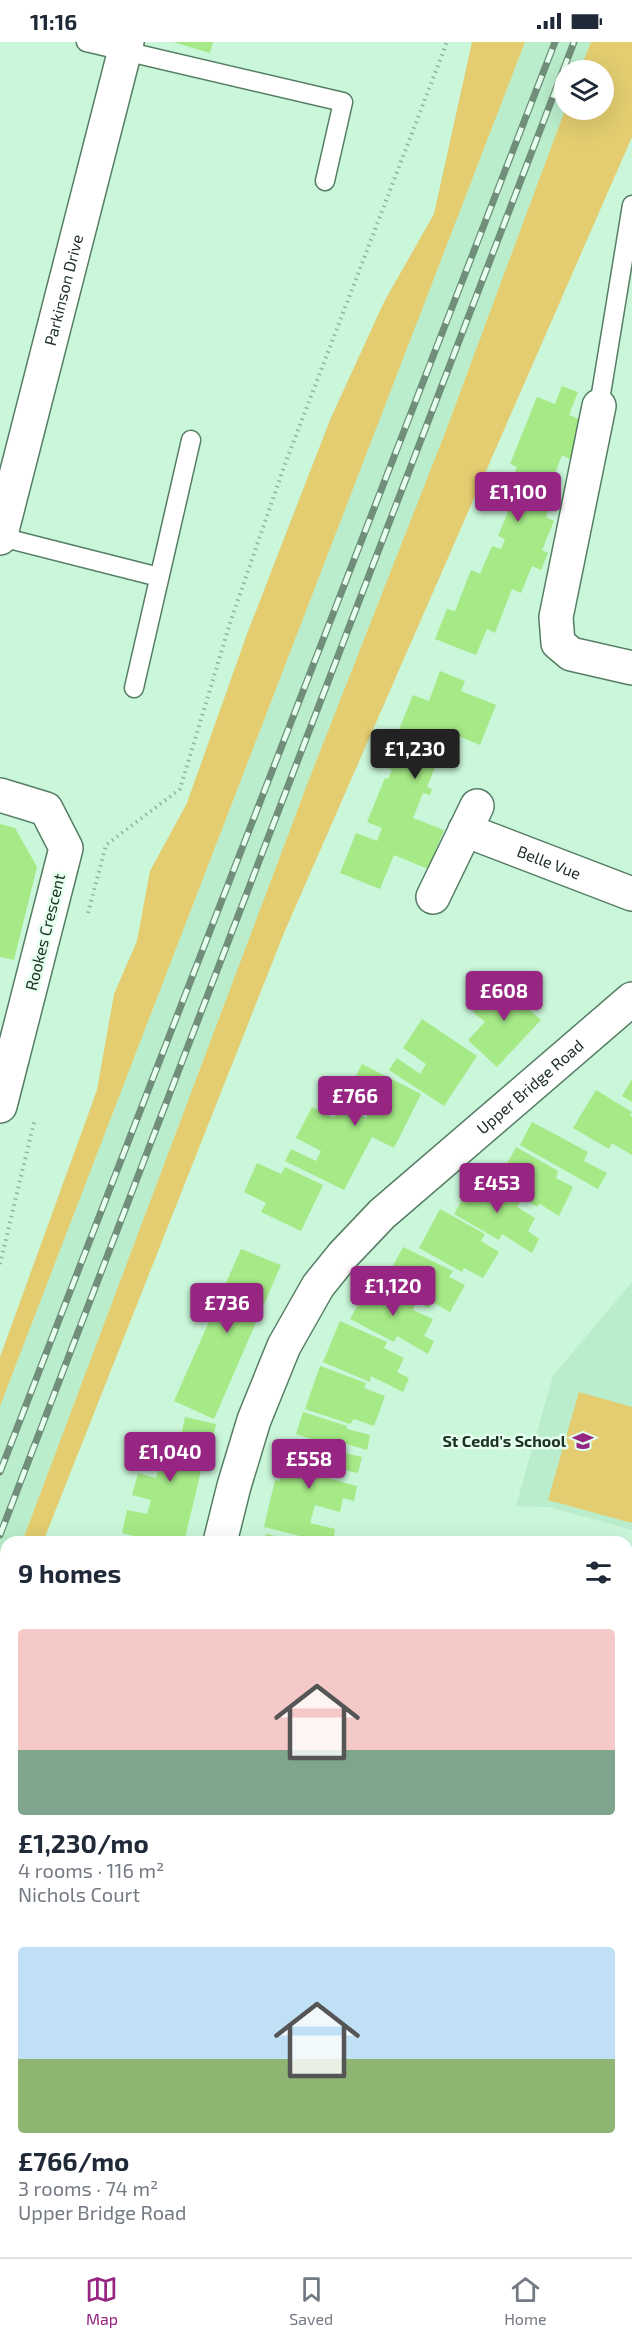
<!DOCTYPE html>
<html lang="en">
<head>
<meta charset="utf-8">
<style>
  :root { --surface:#fff; --page:#f2f2f3; --text:#1f2937; --muted:#747a83; --line:#e0e1e3; --accent:#972582 }
  body { margin:0; font-family:"Exo 2",sans-serif; background:var(--page); color:var(--text); height:100vh; display:flex; flex-direction:column; font-size:22px; white-space:nowrap }
  * { box-sizing:border-box; margin:0 }
  p { font-size:20px; color:var(--muted) }
  .icon { flex:none; width:33px; height:33px; fill:none; stroke:currentColor; stroke-width:2; stroke-linecap:round; stroke-linejoin:round }
  .map { position:relative; flex:1; overflow:hidden }
  .side { position:absolute; left:0px; top:1494px; width:633px; height:722px; display:flex; flex-direction:column; background:var(--surface); border-radius:18px 18px 0 0; box-shadow:0 6px 24px #0002 }
  .side>* { flex:none }
  .buttons { position:absolute; left:554px; top:18px; display:grid; gap:12px }
  .buttons a { display:grid; place-items:center; width:60px; height:60px; border-radius:50%; background:var(--surface); box-shadow:0 6px 24px #0002; font-size:30px }
  .price { position:absolute; translate:-50% -51px; padding:0 14px; border-radius:6px; background:var(--accent); color:#fff; font-size:20px; line-height:39px; filter:drop-shadow(0 2px 3px #0008) }
  .price::after { content:''; position:absolute; left:50%; top:36px; width:18px; height:14px; margin-left:-9px; background:inherit; clip-path:polygon(0 0,100% 0,50% 100%) }
  .price.selected { background:#222; color:#fff }
  ul { padding:0; list-style:none }
  li { display:grid; align-content:center; gap:12px; height:318px; padding:0 18px }
  li span { display:grid; place-items:center; height:186px; border-radius:6px; color:#555 }
  li>.icon { margin-inline-start:auto }
  span .icon { width:108px; height:108px; fill:#fffc; stroke-width:1 }
  li b { font-size:26px }
  h2 { display:flex; justify-content:space-between; align-items:center; height:72px; padding:0 18px; font-size:26px }
  .status { display:flex; justify-content:space-between; align-items:center; height:42px; padding:0 30px; background:var(--surface); direction:ltr }
  .status svg { height:16px; fill:currentColor }
  .tab-bar { display:flex; justify-content:space-around; align-items:center; height:84px; border-top:2px solid var(--line); background:var(--surface); font-size:16px; color:var(--muted) }
  .tab-bar a { display:grid; justify-items:center; gap:3px }
  .tab-bar .selected { color:var(--accent) }
  .map>svg:first-child { display:block }
</style>
</head>
<body>
<div class="status"><b>11:16</b><svg viewBox="0 0 49 12"><path d="M0 12V9h3v3zM5 12V6h3v6zM10 12V3h3v9zM15 12V0h3v12zM26 1h20v11H26zM47 4h2v5h-2z"/></svg></div>
<div class="map">
<svg width="632" height="2215" viewBox="0 0 632 2215">
  <rect width="100%" height="100%" fill="#caf6d9"/>
  <g fill="#b9edcb">
    <polygon points="525,0 591,0 580,28 564,28 565,68 445,391 308,740 22,1500 6,1500 6,1542 0,1558 0,1364"/>
    <polygon points="632,1240 632,1488 549,1465 516,1464 553,1334"/>
  </g>
  <g fill="#e3cd70">
    <polygon points="472,0 525,0 0,1364 0,1315 97,1048 114,952 137,899 150,829 187,761 247,592 330,378 384,260 434,172"/>
    <polygon points="591,0 632,0 632,95 284,891 43,1500 22,1500 308,740 445,391 565,68 603,68 603,28 580,28"/>
    <polygon points="579,1350 632,1365 632,1481 548,1458"/>
    <polygon points="6,1542 6,1593 0,1609 0,1558"/>
    <polygon points="0,1694 6,1696 6,1739 0,1737"/>
    <polygon points="0,1812 6,1813 6,2042 0,2045"/>
  </g>
  <g fill="#a5ea86">
    <polygon points="173,0 213,0 210,11"/>
    <polygon points="562,344 578,350 569,373 587,380 572,418 562,413 554,434 561,437 546,475 554,479 542,508 548,511 541,528 532,524 521,551 512,547 495,591 487,587 476,613 435,597 447,567 455,569 471,528 480,532 492,504 501,507 505,497 498,494 508,470 500,466 517,425 510,422 537,355 555,362"/>
    <polygon points="440,629 465,639 461,649 496,663 480,703 449,690 427,745 432,747 430,753 423,751 413,776 444,788 428,827 394,813 380,847 340,831 356,791 377,799 382,786 367,780 385,736 388,737 392,728 384,724 413,653 429,659"/>
    <polygon points="0,782 15,786 37,825 14,918 0,915"/>
    <polygon points="501,938 512,948 519,941 534,954 525,964 541,978 497,1025 468,998 485,980 473,970"/>
    <polygon points="422,977 477,1014 444,1064 389,1028 397,1016 420,1032 426,1022 403,1006"/>
    <polygon points="362,1022 421,1052 394,1106 372,1095 344,1148 285,1119 291,1107 316,1119 321,1109 296,1096 312,1065 334,1076 341,1063 366,1076 371,1066 346,1053"/>
    <polygon points="632,1037 632,1060 622,1054"/>
    <polygon points="596,1048 632,1070 630,1073 632,1075 632,1113 612,1101 609,1107 573,1086"/>
    <polygon points="532,1080 588,1110 584,1119 607,1131 598,1147 520,1103"/>
    <polygon points="516,1105 558,1129 556,1136 573,1145 559,1174 540,1162 537,1165 497,1141"/>
    <polygon points="257,1121 281,1132 285,1125 323,1143 301,1189 261,1170 266,1161 244,1150"/>
    <polygon points="475,1134 520,1160 517,1165 535,1176 528,1189 539,1197 532,1211 502,1192 499,1198 454,1172"/>
    <polygon points="440,1167 485,1192 481,1199 499,1210 483,1236 464,1226 462,1230 419,1206"/>
    <polygon points="403,1205 453,1229 449,1235 465,1243 450,1270 432,1260 429,1266 383,1243"/>
    <polygon points="241,1207 281,1223 214,1377 174,1359"/>
    <polygon points="372,1238 415,1262 413,1268 433,1277 424,1294 434,1299 428,1312 397,1294 394,1300 350,1277"/>
    <polygon points="340,1279 387,1300 384,1306 404,1316 397,1330 409,1336 403,1350 371,1334 370,1340 323,1320"/>
    <polygon points="320,1324 366,1341 364,1346 385,1354 374,1384 354,1377 350,1382 305,1367"/>
    <polygon points="303,1370 347,1384 347,1387 370,1393 367,1408 343,1401 342,1407 296,1392"/>
    <polygon points="185,1375 216,1382 211,1405 207,1404 184,1500 137,1500 138,1495 122,1491 127,1468 147,1472 151,1458 132,1453 138,1431 156,1436 160,1422 140,1417 146,1394 163,1398 166,1390 181,1394"/>
    <polygon points="291,1398 362,1415 358,1431 326,1424 323,1435 357,1444 354,1459 343,1456 340,1470 315,1463 310,1481 335,1487 333,1500 324,1500 264,1485 275,1438 280,1439"/>
    <polygon points="266,1492 298,1499 298,1500 264,1500"/>
    <polygon points="628,1541 632,1543 632,1632 627,1630"/>
    <polygon points="627,1784 632,1786 632,1838 627,1836"/>
    <polygon points="105,2210 155,2210 154,2215 103,2215"/>
    <polygon points="416,2210 509,2210 508,2215 434,2215"/>
  </g>
  <g fill="none" stroke-linecap="round" stroke-linejoin="round">
    <g stroke="#557e64" stroke-width="21">
      <g id="service">
        <polyline points="86,0 343,60 325,139"/>
        <polyline points="599,364 632,163"/>
        <polyline points="1,495 159,535"/>
        <polyline points="134,646 191,398"/>
        <polyline points="315,2215 316,2210"/>
        <polyline points="585,2215 586,2210"/>
      </g>
    </g>
    <g stroke="#557e64" stroke-width="36">
      <g id="minor">
        <polyline points="599,364 556,575 558,601 571,612 632,626"/>
        <path id="s1" d="M0,496l127,-496"/>
        <polyline points="0,753 46,767 66,806 0,1064"/>
        <path id="s2" d="M465,788l167,64"/>
        <polyline points="433,855 477,764"/>
        <path id="s3" d="M220,1500l14,-56 20,-66 30,-74 34,-60 25,-31 39,-41 250,-215"/>
        <polyline points="627,1677 632,1679"/>
        <polyline points="30,2215 32,2210"/>
        <polyline points="552,2215 553,2210"/>
      </g>
    </g>
    <g stroke="#557e64" stroke-width="36">
      <g id="tertiary">
        <polyline points="0,1773 6,1774"/>
        <polyline points="627,1919 632,1920"/>
      </g>
    </g>
    <g stroke="#91b49d" stroke-width="4" stroke-dasharray="1.5 4.5" stroke-linecap="butt">
      <polyline points="88,871 106,803 180,747 230,581 285,422 447,0"/>
      <polyline points="0,1222 35,1076"/>
    </g>
    <use href="#service" stroke="#fff" stroke-width="18"/>
    <use href="#minor" stroke="#fff" stroke-width="33"/>
    <use href="#tertiary" stroke="#fff" stroke-width="33"/>
    <g stroke="#708e7a" stroke-width="7">
      <g id="rail">
        <polyline points="0,1430 555,0"/>
        <polyline points="0,1493 574,0"/>
      </g>
    </g>
    <use href="#rail" stroke="#e4ffed" stroke-width="4.5" stroke-dasharray="14" stroke-linecap="butt"/>
  </g>
  <defs>
    <g id="school-bare" transform="scale(1.62)"><path d="M0-5L7-2L0 1L-7-2ZM-4 1L0 2.5L4 1V4Q0 6-4 4Z" fill="#972582" stroke="#e4ffed" stroke-width="2.5" paint-order="stroke"/></g>
  </defs>
  <g fill-rule="evenodd">
    <use href="#school-bare" x="583" y="1399"/>
  </g>
  <g text-anchor="middle" stroke-width="5" stroke-linejoin="round" paint-order="stroke">
    <g font-size="16" fill="#203126" stroke="#e4ffed">
      <text dy="6" stroke="none"><textPath href="#s1" startOffset="256">Parkinson Drive</textPath></text>
      <text dy="6" stroke="none"><textPath href="#s2" startOffset="90">Belle Vue</textPath></text>
      <text transform="translate(45 890) rotate(-76)" y="6">Rookes Crescent</text>
      <text dy="6" stroke="none"><textPath href="#s3" startOffset="567">Upper Bridge Road</textPath></text>
    </g>
    <g font-size="16" font-weight="bold" fill="#203126" stroke="#e4ffed" text-anchor="end">
      <text x="566" y="1405">St Cedd's School</text>
    </g>
  </g>
</svg>
<div class="buttons">
<a><svg class="icon" aria-label="layers" viewBox="0 0 24 24"><path d="M12 4l9 5-9 5-9-5zM3 14l9 5 9-5"/></svg></a>
</div>
<b class="price" style="left:518px;top:481px">£1,100</b>
<b class="price selected" style="left:415px;top:738px">£1,230</b>
<b class="price" style="left:504px;top:980px">£608</b>
<b class="price" style="left:355px;top:1085px">£766</b>
<b class="price" style="left:497px;top:1172px">£453</b>
<b class="price" style="left:393px;top:1275px">£1,120</b>
<b class="price" style="left:227px;top:1292px">£736</b>
<b class="price" style="left:170px;top:1441px">£1,040</b>
<b class="price" style="left:309px;top:1448px">£558</b>
<section class="side">
<h2>9 homes<svg class="icon" aria-label="filters" viewBox="0 0 24 24"><path d="M4 7h16M4 17h16"/><circle cx="9" cy="7" r="2"/><circle cx="15" cy="17" r="2"/></svg></h2>
<ul>
<li><span style="background:linear-gradient(#f6c9c9 65%,#7fa58c 0)"><svg class="icon" aria-label="home" viewBox="0 0 24 24"><path d="M3 11l9-7 9 7M6 9v11h12V9"/></svg></span><div><b>£1,230/mo</b><p>4 rooms · 116 m²</p><p>Nichols Court</p></div></li>
<li><span style="background:linear-gradient(#bfe0f5 60%,#8fb573 0)"><svg class="icon" aria-label="home" viewBox="0 0 24 24"><path d="M3 11l9-7 9 7M6 9v11h12V9"/></svg></span><div><b>£766/mo</b><p>3 rooms · 74 m²</p><p>Upper Bridge Road</p></div></li>
</ul>
</section>
</div>
<nav class="tab-bar">
<a class="selected"><svg class="icon" aria-label="map" viewBox="0 0 24 24"><path d="M3 6l6-2 6 2 6-2v14l-6 2-6-2-6 2zM9 4v14M15 6v14"/></svg>Map</a>
<a><svg class="icon" aria-label="saved" viewBox="0 0 24 24"><path d="M7 4h10v16l-5-4-5 4z"/></svg>Saved</a>
<a><svg class="icon" aria-label="home" viewBox="0 0 24 24"><path d="M3 11l9-7 9 7M6 9v11h12V9"/></svg>Home</a>
</nav>
</body>
</html>
